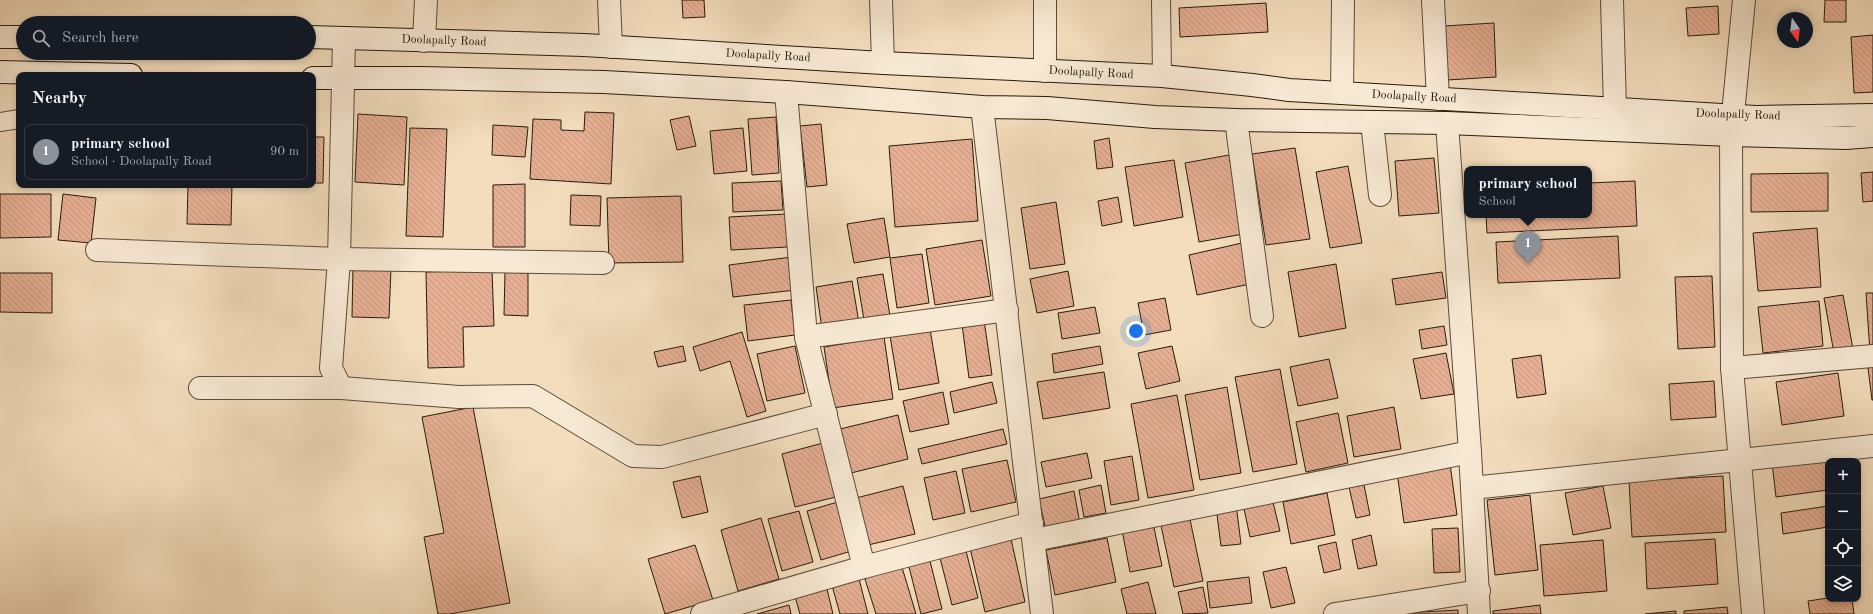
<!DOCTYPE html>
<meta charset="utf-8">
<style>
:root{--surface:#171b24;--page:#242831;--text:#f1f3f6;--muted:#9ea1a6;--line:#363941;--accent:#8c9099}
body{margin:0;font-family:"Old Standard TT",serif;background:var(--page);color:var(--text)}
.controls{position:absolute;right:12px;bottom:12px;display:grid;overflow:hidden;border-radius:8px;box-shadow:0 2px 6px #0003}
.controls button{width:36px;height:36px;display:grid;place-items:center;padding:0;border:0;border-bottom:1px solid var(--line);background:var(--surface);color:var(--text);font:20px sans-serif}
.compass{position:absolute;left:1777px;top:12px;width:36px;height:36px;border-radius:50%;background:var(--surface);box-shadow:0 2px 6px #0003;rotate:166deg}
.you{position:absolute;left:1136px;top:331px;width:14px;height:14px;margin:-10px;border:3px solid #fff;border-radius:50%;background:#1a73e8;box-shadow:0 0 0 6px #1a73e833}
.badge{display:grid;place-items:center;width:26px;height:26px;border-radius:50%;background:var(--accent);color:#fff;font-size:13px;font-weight:700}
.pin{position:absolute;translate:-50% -33px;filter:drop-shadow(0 1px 2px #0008)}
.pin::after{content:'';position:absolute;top:21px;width:14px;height:12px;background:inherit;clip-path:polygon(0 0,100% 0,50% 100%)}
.popup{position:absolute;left:1464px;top:166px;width:128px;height:52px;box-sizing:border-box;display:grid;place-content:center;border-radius:8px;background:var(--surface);filter:drop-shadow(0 1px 3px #0005);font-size:13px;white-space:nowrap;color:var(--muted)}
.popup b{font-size:15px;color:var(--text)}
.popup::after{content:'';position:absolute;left:50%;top:100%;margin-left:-8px;border:8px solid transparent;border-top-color:var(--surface)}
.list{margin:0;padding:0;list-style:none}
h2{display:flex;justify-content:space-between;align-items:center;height:52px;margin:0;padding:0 16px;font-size:17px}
h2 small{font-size:13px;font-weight:400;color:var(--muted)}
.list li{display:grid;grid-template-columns:26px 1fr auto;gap:12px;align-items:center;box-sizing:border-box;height:56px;margin:0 8px 8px;padding:0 8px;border:1px solid var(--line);border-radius:8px}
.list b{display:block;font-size:15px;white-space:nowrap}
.list p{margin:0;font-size:13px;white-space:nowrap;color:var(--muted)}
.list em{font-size:13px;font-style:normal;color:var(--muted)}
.icon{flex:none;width:22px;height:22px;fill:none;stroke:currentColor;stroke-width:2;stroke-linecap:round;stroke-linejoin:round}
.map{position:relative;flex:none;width:1873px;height:614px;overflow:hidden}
.search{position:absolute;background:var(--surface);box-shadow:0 2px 6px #0003;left:16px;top:16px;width:300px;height:44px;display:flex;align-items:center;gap:10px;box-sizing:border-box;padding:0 14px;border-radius:22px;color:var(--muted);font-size:15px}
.panel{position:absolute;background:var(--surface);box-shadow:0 2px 6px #0003;left:16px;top:72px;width:300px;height:116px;border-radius:8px}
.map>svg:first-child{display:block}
</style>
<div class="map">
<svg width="1873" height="614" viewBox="0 0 1873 614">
<defs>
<pattern id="building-back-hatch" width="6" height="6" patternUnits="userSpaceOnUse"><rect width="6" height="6" fill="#e6af93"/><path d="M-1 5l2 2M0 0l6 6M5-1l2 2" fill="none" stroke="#c5967e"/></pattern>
</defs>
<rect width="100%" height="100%" fill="#f3ddbd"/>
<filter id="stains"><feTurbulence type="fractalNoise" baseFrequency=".005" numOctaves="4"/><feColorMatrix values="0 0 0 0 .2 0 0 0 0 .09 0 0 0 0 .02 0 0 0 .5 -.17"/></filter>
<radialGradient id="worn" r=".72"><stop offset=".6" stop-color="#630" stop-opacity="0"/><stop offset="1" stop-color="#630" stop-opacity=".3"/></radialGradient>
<!-- building -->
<g fill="url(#building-back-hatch)" stroke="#271b0d">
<path d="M 682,0 L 704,0 L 705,17 L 683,18 Z"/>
<path d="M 1825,0 L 1846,0 L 1846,22 L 1824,22 Z"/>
<path d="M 1266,3 L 1268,32 L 1180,37 L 1179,8 Z"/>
<path d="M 1718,6 L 1719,34 L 1688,36 L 1686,8 Z"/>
<path d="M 1494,23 L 1496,77 L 1447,80 L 1444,26 Z"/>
<path d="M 1873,35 L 1873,92 L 1854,93 L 1851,37 Z"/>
<path d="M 585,112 L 614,113 L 611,184 L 530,179 L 533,119 L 561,120 L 561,130 L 584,131 Z"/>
<path d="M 358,114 L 407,117 L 404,185 L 355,182 Z"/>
<path d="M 689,116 L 696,146 L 677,150 L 670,120 Z"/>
<path d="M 776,117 L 779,173 L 752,175 L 748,119 Z"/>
<path d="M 821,124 L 827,185 L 807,187 L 800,126 Z"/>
<path d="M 493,125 L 528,127 L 525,157 L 492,155 Z"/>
<path d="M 410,128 L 447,129 L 443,237 L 406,236 Z"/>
<path d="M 743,128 L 747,171 L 714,174 L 710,131 Z"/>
<path d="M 313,137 L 324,137 L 323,183 L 313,183 Z"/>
<path d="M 1109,138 L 1113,167 L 1097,169 L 1094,141 Z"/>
<path d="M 972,139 L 978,221 L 895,227 L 889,146 Z"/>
<path d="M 1295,148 L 1310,239 L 1266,245 L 1252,154 Z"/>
<path d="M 1229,155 L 1243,234 L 1199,242 L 1185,163 Z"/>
<path d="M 1434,158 L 1439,213 L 1399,216 L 1395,161 Z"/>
<path d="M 1174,160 L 1183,217 L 1134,226 L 1125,167 Z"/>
<path d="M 1348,166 L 1362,243 L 1330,248 L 1316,172 Z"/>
<path d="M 1873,172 L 1873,201 L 1863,202 L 1861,173 Z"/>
<path d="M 1828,173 L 1828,211 L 1751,212 L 1751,174 Z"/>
<path d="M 781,181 L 783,210 L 733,212 L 732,183 Z"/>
<path d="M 1635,181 L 1637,226 L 1487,233 L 1486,215 L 1589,215 L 1589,183 Z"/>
<path d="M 525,184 L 525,247 L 493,247 L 493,185 Z"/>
<path d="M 188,185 L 232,185 L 231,225 L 187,224 Z"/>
<path d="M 0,194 L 51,194 L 51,237 L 0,238 Z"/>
<path d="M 63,194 L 96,198 L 91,243 L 58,240 Z"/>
<path d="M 571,195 L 601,196 L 600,226 L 570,225 Z"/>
<path d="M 681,196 L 683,262 L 609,263 L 607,198 Z"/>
<path d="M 1118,197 L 1122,222 L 1102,226 L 1098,201 Z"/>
<path d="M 1056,202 L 1065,264 L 1030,269 L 1021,208 Z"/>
<path d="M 787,214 L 788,247 L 731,250 L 729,217 Z"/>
<path d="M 884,218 L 890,257 L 854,263 L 847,224 Z"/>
<path d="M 1817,228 L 1821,287 L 1758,291 L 1753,233 Z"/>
<path d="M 1618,236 L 1620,278 L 1498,283 L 1496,242 Z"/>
<path d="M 982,240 L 991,296 L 935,305 L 926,249 Z"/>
<path d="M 1242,243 L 1250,284 L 1197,295 L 1189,255 Z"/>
<path d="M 922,254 L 929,303 L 897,308 L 890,258 Z"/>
<path d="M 792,257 L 796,290 L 733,297 L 729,265 Z"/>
<path d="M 1336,264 L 1346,328 L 1299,337 L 1288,272 Z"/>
<path d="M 353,267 L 391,268 L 389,318 L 352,317 Z"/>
<path d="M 492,270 L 494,326 L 463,327 L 464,367 L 428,368 L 426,272 Z"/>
<path d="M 1068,271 L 1074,306 L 1037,313 L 1030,279 Z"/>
<path d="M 505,272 L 528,273 L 528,316 L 504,315 Z"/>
<path d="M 1442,272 L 1446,298 L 1396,305 L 1392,279 Z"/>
<path d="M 0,273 L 52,273 L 52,313 L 0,312 Z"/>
<path d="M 883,274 L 890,316 L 864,320 L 857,278 Z"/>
<path d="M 1712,276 L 1715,347 L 1678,349 L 1675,277 Z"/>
<path d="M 852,281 L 859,323 L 822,329 L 816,287 Z"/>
<path d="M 1866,293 L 1873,293 L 1873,351 L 1870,352 Z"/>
<path d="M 1843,295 L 1853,349 L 1834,353 L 1824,298 Z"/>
<path d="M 1165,298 L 1171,330 L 1144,335 L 1138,303 Z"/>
<path d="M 791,300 L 795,335 L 748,341 L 744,305 Z"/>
<path d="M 1819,301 L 1823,346 L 1763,353 L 1758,307 Z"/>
<path d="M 1095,307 L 1100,333 L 1062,339 L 1058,313 Z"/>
<path d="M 984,320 L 992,375 L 969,378 L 962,324 Z"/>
<path d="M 929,323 L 939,383 L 899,390 L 889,330 Z"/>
<path d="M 1444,326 L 1447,345 L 1422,349 L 1419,330 Z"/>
<path d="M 742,332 L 766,411 L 747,417 L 730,361 L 700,371 L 693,347 Z"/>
<path d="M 884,337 L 893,399 L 833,408 L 824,347 Z"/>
<path d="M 683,346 L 686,361 L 658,367 L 654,352 Z"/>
<path d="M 795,346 L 805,393 L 767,401 L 757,354 Z"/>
<path d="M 1100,346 L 1103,364 L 1054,373 L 1052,354 Z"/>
<path d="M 1172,346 L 1180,381 L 1146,389 L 1138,353 Z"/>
<path d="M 1446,353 L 1454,394 L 1421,399 L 1413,359 Z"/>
<path d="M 1541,355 L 1546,394 L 1517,398 L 1512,359 Z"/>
<path d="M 1329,359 L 1338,398 L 1298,406 L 1290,367 Z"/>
<path d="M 1873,359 L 1873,400 L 1872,400 L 1867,360 Z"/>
<path d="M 1280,369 L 1297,464 L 1253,472 L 1235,377 Z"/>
<path d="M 1104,372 L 1110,408 L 1043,419 L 1037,382 Z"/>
<path d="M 1838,373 L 1844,416 L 1782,425 L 1776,382 Z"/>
<path d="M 1714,381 L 1716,417 L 1671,420 L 1669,384 Z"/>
<path d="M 992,382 L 997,403 L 954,413 L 950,392 Z"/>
<path d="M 1227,387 L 1241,473 L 1200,480 L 1185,395 Z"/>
<path d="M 943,392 L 949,424 L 910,432 L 903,401 Z"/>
<path d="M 1177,395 L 1194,490 L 1148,498 L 1131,404 Z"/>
<path d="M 473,407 L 510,603 L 450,614 L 438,614 L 424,537 L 444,533 L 422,417 Z"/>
<path d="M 1394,407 L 1401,449 L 1354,457 L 1347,416 Z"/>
<path d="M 1338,413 L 1348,463 L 1306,472 L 1296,422 Z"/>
<path d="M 898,415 L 908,459 L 851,473 L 840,429 Z"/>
<path d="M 1003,429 L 1007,444 L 922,464 L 918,449 Z"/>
<path d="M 823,443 L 836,497 L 795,507 L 782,454 Z"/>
<path d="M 1087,453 L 1092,478 L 1046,487 L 1041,462 Z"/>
<path d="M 1132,456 L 1139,500 L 1111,505 L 1104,461 Z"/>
<path d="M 1007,460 L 1016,502 L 971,512 L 962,469 Z"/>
<path d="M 1828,461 L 1828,490 L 1776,497 L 1772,463 Z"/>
<path d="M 1450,464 L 1457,515 L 1404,523 L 1397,472 Z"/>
<path d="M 956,471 L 965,513 L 933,520 L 924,478 Z"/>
<path d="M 700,476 L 708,512 L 682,518 L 673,482 Z"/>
<path d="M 1723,476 L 1726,532 L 1632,537 L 1629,481 Z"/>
<path d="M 1101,485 L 1106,513 L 1084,517 L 1079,490 Z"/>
<path d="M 1364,485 L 1370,515 L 1356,518 L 1349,487 Z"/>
<path d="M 903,486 L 915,534 L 868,545 L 856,498 Z"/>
<path d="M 1603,486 L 1611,528 L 1573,535 L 1565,493 Z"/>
<path d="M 1074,491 L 1080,524 L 1046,531 L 1039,499 Z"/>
<path d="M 1327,493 L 1335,535 L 1291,544 L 1283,502 Z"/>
<path d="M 1530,495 L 1538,570 L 1495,575 L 1487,500 Z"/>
<path d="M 1272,498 L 1280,531 L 1250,537 L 1243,504 Z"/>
<path d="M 841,501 L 855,550 L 821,560 L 807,511 Z"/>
<path d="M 1236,504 L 1241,544 L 1221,546 L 1216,507 Z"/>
<path d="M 1828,506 L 1828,527 L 1783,534 L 1781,513 Z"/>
<path d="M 1188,510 L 1203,581 L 1174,587 L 1159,516 Z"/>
<path d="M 799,511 L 813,562 L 782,571 L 768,519 Z"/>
<path d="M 761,518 L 779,579 L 738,591 L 721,530 Z"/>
<path d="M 1153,523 L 1162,566 L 1130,572 L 1122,530 Z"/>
<path d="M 1458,528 L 1460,572 L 1434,573 L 1432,529 Z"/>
<path d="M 1371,535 L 1377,565 L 1358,569 L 1352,540 Z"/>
<path d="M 1107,538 L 1116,582 L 1055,595 L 1046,550 Z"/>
<path d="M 1011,539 L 1025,602 L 985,612 L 970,548 Z"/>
<path d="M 1715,539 L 1718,584 L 1647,589 L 1645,543 Z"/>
<path d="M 1603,540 L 1607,591 L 1544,596 L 1540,545 Z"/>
<path d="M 1336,542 L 1341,569 L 1324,573 L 1318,546 Z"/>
<path d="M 695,545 L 713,600 L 665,614 L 648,559 Z"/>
<path d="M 965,547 L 978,598 L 952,605 L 939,554 Z"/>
<path d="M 929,557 L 942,609 L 921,614 L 908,563 Z"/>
<path d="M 901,564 L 916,614 L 876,614 L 864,576 Z"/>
<path d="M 1286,567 L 1295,603 L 1271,608 L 1263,572 Z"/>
<path d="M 858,575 L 868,614 L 840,614 L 831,582 Z"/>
<path d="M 1249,577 L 1252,603 L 1210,608 L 1207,582 Z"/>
<path d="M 1148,582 L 1156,614 L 1127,614 L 1121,589 Z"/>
<path d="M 826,585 L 833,614 L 800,614 L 794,593 Z"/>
<path d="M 1203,587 L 1208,613 L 1183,614 L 1178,592 Z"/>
<path d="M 1828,598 L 1852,599 L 1854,614 L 1810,614 L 1808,601 Z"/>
<path d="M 789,605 L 791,614 L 757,614 Z"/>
<path d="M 1540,605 L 1541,614 L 1493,614 L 1493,611 Z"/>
<path d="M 1727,607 L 1728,614 L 1684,614 L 1684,611 Z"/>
<path d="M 1458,610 L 1458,614 L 1387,614 Z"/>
<path d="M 1676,611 L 1676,614 L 1645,614 Z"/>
</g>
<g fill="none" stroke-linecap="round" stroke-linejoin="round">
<!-- service casing -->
<g stroke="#5a4c39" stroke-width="20">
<g id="service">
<path d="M 1161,0 L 1162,76"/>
<path d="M 0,122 L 19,119"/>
</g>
</g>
<!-- minor casing -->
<g stroke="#5a4c39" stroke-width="24">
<g id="minor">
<path d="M 609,0 L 611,47"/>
<path d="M 881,0 L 883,63"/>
<path d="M 1045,0 L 1045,71"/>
<path d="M 1433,0 L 1438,99"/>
<path d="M 1612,0 L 1615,109"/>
<path d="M 1744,0 L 1731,135 L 1732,368 L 1753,614"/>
<path d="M 424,41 L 426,0"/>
<path d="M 786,92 L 806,337 L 864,567"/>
<path d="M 1342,93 L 1343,0"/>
<path d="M 982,107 L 1042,614"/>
<path d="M 1236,120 L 1262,316"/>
<path d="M 1372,122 L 1380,195"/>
<path d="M 1447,123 L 1470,452 L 1479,614"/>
<path d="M 97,250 L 339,259 L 603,263"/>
<path d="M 806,337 L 1007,310"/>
<path d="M 1732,368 L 1873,356"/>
<path d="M 200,388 L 341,388 L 459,397 L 533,396 L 633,456 L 662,457 L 826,414"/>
<path d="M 341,388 L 331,368 L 339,259 L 344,38"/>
<path d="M 1472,488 L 1873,446"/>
<path d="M 1034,540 L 1470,452"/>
<path d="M 702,614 L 864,567 L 1032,523"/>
<path d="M 1335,614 L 1479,591"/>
</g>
</g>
<!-- secondary casing -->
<g stroke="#271b0d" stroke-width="24">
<g id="secondary">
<path d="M 0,37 L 23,37"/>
<path d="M 309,37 L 584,45 L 883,63 L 1162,76 L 1252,85 L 1289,90 L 1756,117 L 1873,115"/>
<path d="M 0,72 L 131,75"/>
<path d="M 313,78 L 421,78 L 604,82 L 786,92 L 982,107 L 1047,108 L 1155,117 L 1236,120 L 1447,123 L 1731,135 L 1846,138 L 1873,136"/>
</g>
</g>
<!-- service -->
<use href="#service" stroke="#f7e9d4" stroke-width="18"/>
<!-- minor -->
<use href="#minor" stroke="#f7e9d4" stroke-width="22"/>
<!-- secondary -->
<use href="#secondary" stroke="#f7e9d4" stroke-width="22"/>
</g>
<g text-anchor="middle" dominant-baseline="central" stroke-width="4" stroke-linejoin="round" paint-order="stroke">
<!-- street labels -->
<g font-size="12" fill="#271b0d" stroke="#f7e9d4">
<text transform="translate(444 41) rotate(2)">Doolapally Road</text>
<text transform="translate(768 56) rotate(3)">Doolapally Road</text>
<text transform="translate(1091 73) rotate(3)">Doolapally Road</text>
<text transform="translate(1414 97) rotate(3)">Doolapally Road</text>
<text transform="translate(1738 115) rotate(2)">Doolapally Road</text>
</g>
</g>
<rect width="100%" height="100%" filter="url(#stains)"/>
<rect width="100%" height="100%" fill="url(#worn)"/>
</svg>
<div class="controls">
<button>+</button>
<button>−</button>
<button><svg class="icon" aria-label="locate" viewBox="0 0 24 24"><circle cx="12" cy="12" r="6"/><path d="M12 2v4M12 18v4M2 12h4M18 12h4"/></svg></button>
<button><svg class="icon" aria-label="layers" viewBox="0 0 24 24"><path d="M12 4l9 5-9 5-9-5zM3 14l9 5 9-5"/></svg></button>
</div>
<svg class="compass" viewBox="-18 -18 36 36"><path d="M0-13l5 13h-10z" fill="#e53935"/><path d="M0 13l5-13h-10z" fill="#9ea1a6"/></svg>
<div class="you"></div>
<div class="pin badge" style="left:1528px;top:264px">1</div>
<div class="popup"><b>primary school</b>School</div>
<div class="search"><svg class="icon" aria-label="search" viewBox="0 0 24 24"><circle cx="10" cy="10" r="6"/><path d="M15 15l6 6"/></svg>Search here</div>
<section class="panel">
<h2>Nearby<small></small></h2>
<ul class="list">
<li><span class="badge">1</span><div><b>primary school</b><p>School · Doolapally Road</p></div><em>90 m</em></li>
</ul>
</section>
</div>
